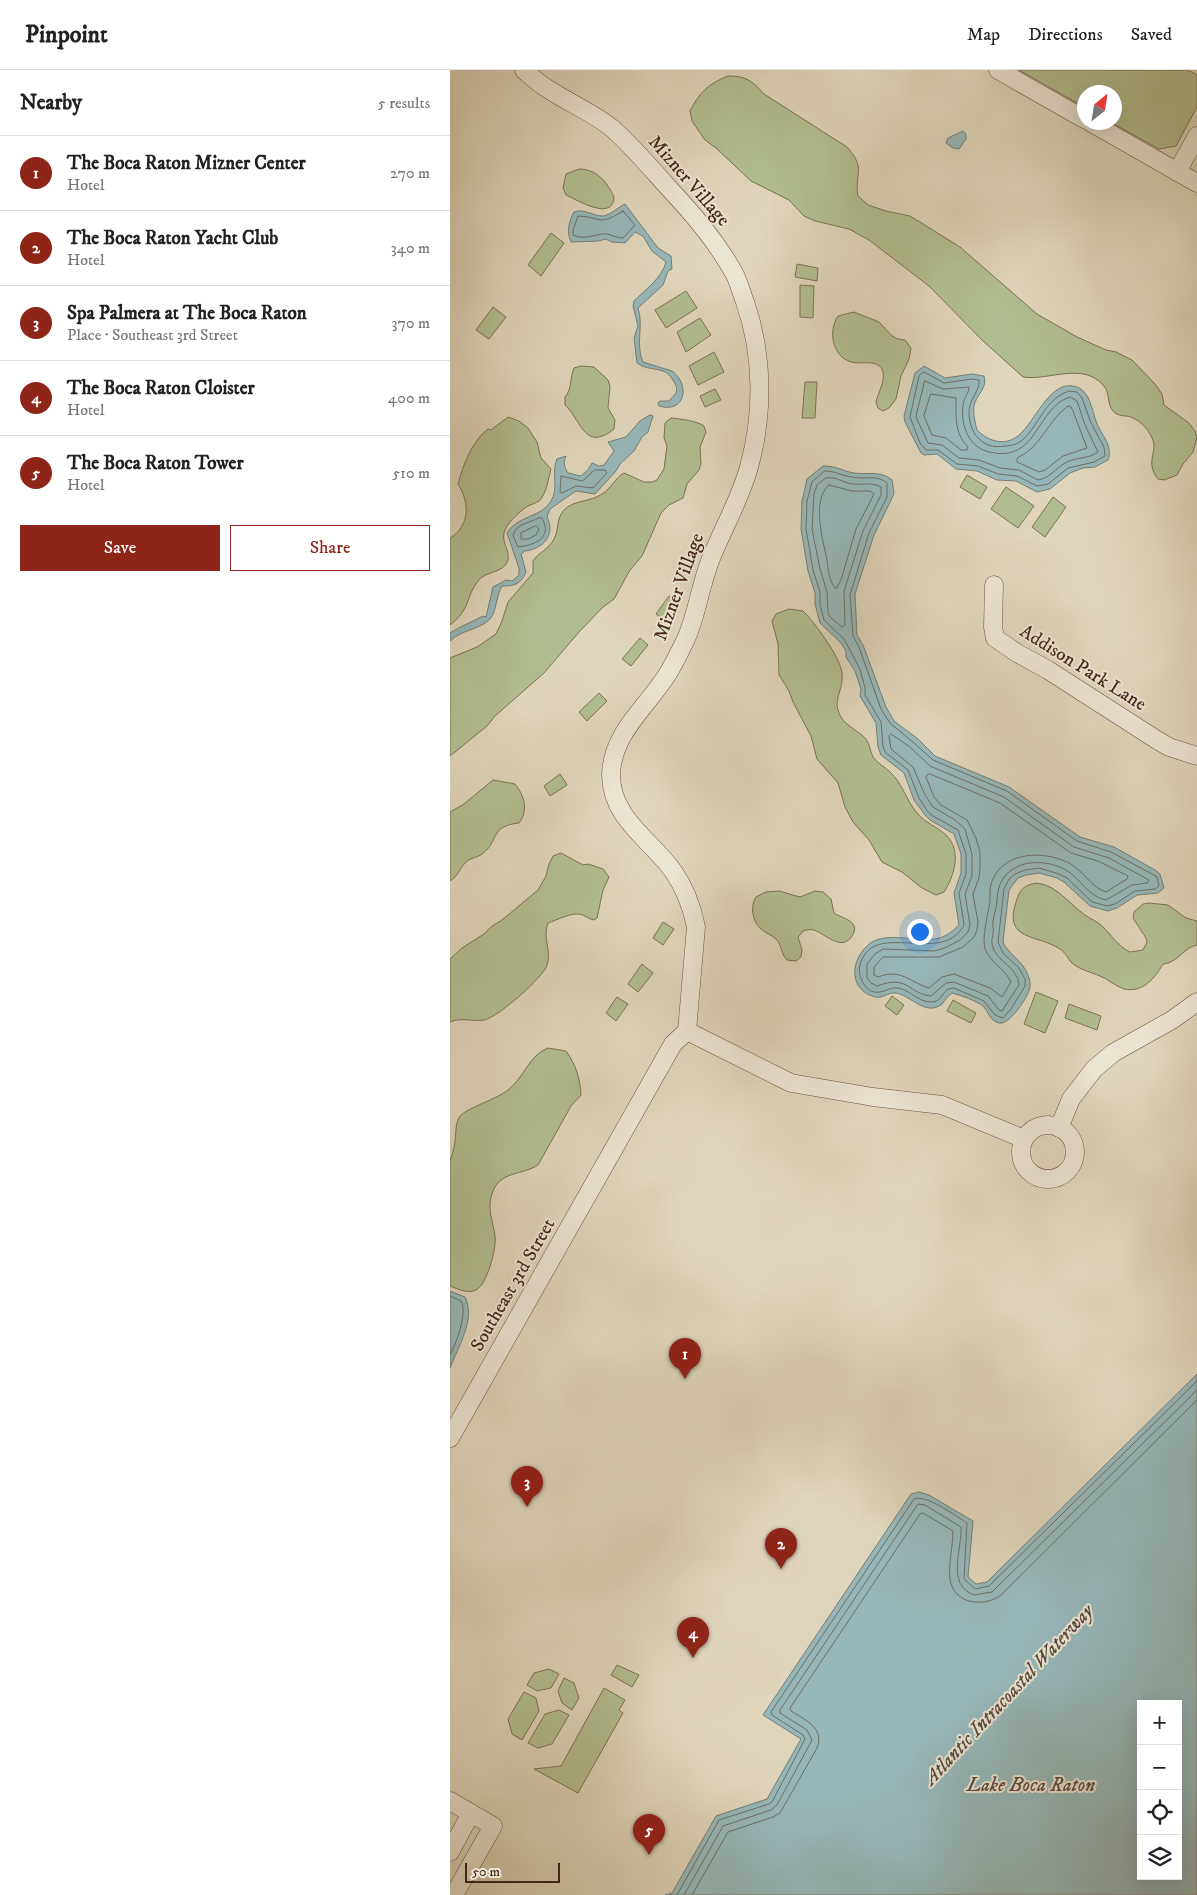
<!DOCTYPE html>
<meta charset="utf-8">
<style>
:root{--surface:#fff;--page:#f2f2f2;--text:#222;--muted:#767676;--line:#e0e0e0;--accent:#8f2418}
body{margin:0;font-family:"IM FELL DW Pica",serif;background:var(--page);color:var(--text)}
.controls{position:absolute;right:15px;bottom:15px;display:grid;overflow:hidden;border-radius:0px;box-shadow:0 5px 20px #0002}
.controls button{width:45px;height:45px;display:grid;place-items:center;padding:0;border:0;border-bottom:1px solid var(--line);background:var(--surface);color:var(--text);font:25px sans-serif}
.compass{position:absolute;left:627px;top:15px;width:45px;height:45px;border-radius:50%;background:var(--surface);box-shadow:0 5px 20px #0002;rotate:30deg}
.scale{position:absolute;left:15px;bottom:12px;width:95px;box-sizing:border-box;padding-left:5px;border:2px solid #462615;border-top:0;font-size:14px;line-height:18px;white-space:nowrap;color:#462615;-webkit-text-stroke:4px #eae4d2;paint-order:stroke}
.you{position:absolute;left:469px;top:861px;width:18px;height:18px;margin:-12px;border:4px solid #fff;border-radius:50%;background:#1a73e8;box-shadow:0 0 0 8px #1a73e833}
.badge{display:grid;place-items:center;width:32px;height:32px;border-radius:50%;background:var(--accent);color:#fff;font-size:16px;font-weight:700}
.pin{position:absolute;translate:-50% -41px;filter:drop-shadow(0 1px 2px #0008)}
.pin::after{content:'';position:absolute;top:26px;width:18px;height:15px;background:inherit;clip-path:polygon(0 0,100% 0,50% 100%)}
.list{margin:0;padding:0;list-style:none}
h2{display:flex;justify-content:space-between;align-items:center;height:65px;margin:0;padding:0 20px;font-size:21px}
h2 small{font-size:16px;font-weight:400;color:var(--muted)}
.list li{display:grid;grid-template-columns:32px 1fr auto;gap:15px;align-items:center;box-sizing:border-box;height:75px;padding:0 20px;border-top:1px solid var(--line)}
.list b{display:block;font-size:19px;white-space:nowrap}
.list p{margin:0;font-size:16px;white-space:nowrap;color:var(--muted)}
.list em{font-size:16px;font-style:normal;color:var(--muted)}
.actions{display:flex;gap:10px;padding:15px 20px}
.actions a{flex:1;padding:11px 0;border:1px solid var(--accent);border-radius:0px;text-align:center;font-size:18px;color:var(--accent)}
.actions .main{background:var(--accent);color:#fff}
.icon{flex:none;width:28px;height:28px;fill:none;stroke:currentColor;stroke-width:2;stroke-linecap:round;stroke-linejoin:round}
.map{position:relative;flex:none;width:747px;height:1825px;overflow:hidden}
header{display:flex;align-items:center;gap:30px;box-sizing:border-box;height:70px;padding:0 25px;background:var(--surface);border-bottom:1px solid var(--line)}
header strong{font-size:24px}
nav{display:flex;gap:28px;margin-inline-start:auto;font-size:18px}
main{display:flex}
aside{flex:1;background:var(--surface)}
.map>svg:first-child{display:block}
</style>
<header>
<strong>Pinpoint</strong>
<nav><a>Map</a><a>Directions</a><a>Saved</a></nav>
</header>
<main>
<aside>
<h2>Nearby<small>5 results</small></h2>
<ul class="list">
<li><span class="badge">1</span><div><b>The Boca Raton Mizner Center</b><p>Hotel</p></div><em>270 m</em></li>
<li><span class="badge">2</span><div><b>The Boca Raton Yacht Club</b><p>Hotel</p></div><em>340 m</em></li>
<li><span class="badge">3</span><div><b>Spa Palmera at The Boca Raton</b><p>Place · Southeast 3rd Street</p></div><em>370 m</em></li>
<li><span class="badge">4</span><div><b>The Boca Raton Cloister</b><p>Hotel</p></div><em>400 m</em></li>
<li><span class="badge">5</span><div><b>The Boca Raton Tower</b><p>Hotel</p></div><em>510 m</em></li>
</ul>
<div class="actions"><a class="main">Save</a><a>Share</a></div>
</aside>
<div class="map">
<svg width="747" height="1825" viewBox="0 0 747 1825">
<rect width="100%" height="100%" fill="#dfd5ba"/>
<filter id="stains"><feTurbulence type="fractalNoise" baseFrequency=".004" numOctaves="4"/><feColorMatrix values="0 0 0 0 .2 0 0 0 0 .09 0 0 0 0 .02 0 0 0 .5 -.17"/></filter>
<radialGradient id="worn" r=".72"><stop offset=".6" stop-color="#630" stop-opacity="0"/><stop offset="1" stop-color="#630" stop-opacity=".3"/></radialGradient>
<!-- green -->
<g fill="#b1bd90" stroke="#7c7252">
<path d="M 569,0 L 738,0 L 747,5 L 747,37 L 726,76 L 709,79 L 662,53 L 664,52 L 664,22 L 634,22 L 634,37 Z"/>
<path d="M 278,6 C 297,6 302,11 314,24 L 397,77 C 417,99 404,103 408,126 L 418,135 L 436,141 L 460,146 L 470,152 L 510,177 L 587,244 L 627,267 L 656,280 L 666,282 L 682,290 L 705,314 L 712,324 L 714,335 L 739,353 L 745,361 L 747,367 L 743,382 L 733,394 L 727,405 L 714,410 L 708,409 C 694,391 709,382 702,368 C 698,359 691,351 681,347 C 675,345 668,347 663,341 C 657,334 660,323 654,316 C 633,291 599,311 573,307 L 532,270 L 479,216 L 419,170 L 399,159 L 365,151 L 354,146 L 339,130 L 301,111 L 266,78 L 255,70 L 242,51 L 240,41 C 250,22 258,14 278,6 Z"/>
<path d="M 129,99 C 147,99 157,112 164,127 C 163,152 127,130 116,125 L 113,118 L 116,104 Z"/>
<path d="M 101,163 L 114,173 L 91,206 L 78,195 Z"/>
<path d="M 347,194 L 368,198 L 367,211 L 345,207 Z"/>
<path d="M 350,215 L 364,216 L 363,248 L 350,247 Z"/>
<path d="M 236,221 L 247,238 L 216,258 L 205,240 Z"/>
<path d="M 43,237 L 56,247 L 39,269 L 26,260 Z"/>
<path d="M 404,242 L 429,252 L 442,266 L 448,269 L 455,270 L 461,278 L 459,289 L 451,306 L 446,329 L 439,338 L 433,341 L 428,338 L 426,332 C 428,323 435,312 433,302 C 430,288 410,295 401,292 C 382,286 378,261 388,246 Z"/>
<path d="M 250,248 L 261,265 L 236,282 L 227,262 Z"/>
<path d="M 264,282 L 274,302 L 248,315 L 239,296 Z"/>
<path d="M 131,296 L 144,297 L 158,310 L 160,316 L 158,338 L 165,350 L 164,359 C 134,383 131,349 115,335 L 115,327 C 122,320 120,307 124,298 Z"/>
<path d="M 355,312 L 367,312 L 365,348 L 352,348 Z"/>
<path d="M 265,319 L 271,330 L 255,337 L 250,326 Z"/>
<path d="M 58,347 L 69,351 L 78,358 L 87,372 L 91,388 L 101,399 C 98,409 97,423 89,431 C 86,433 82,434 78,436 C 70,441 59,451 55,460 C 50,471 60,480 58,490 C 54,504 36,500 28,511 C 15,528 21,539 0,555 L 0,468 C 20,456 20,433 8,414 C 13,395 22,371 38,359 L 41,360 Z"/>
<path d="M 221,348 C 231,349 247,351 254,356 L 256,362 L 250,377 L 251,394 L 249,400 L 237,414 L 233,428 L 219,435 L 211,443 L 192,486 L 180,500 L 164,529 L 153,537 L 129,562 L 94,603 L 45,646 L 37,656 L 0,686 L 0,588 L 27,577 L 46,564 L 52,551 L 58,532 L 83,503 L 83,491 C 88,483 99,479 104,469 C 109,460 106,449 114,440 C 123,430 141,432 152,424 C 161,419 165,408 174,403 L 194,412 L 202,412 L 207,410 L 214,399 L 217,376 L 214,368 L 215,353 Z"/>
<path d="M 517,405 L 537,417 L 530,429 L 510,417 Z"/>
<path d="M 556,417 L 584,436 L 568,458 L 541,439 Z"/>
<path d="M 603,427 L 616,437 L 595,467 L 582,457 Z"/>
<path d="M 219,526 L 228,533 L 216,551 L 206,544 Z"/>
<path d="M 339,539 L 353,541 L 357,545 C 368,558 390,587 392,603 C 394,621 381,630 391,647 C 396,656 409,661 416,669 C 420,675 420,681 423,687 C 427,693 435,697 440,702 C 453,714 456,730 467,743 C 475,753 488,757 497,766 C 512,782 504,806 494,822 L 486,825 L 472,818 L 452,802 L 432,792 L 419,770 L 403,752 L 395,737 L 388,713 L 367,689 L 361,666 L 343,632 L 339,621 L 329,605 L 328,574 L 322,551 L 326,544 Z"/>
<path d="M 190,568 L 198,575 L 181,596 L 172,589 Z"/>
<path d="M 149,623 L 157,631 L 137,651 L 129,642 Z"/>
<path d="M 110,704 L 117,715 L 100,726 L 94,716 Z"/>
<path d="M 43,710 L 65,714 C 74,725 79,740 69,753 C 39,756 50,771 32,784 C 27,788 19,788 15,793 C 9,800 8,806 0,811 L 0,742 L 14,734 Z"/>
<path d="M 111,783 L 133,795 L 138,794 L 153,799 L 159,807 L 153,820 L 147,848 L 144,850 C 139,849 137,847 133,845 C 123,841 107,850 98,853 C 92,867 102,881 97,895 C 94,907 47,948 34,950 C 23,952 11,947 0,952 L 0,889 L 12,878 L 34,864 L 42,856 L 52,850 L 88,820 L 96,806 L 99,794 L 103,786 Z"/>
<path d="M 587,813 C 608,816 618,833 635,845 C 640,849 647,851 652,856 C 662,865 667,876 680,882 L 693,880 L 697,872 L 696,868 L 683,848 L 684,842 L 693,834 L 699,833 L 718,835 L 736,848 L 747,851 L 747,875 C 734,877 728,893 713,894 C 705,908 693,923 674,919 C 665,916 658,909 650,906 C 641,902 630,900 622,893 C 618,889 616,883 610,879 C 587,864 553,871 566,832 C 570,819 574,815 587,813 Z"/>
<path d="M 329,821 L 350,827 L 365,821 L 373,822 L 381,829 L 384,843 C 391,848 412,851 402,866 C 392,882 375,864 364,860 C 360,859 357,860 353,861 L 348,867 L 352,880 L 351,887 L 346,891 L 337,890 C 331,884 332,876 327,870 C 323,865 315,863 311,859 C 302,851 300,836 306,827 L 316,822 Z"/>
<path d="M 213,852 L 224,859 L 213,875 L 203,868 Z"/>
<path d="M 192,894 L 203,903 L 188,922 L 178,914 Z"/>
<path d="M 586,922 L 608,931 L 595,963 L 574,954 Z"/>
<path d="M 442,926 L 454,935 L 447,945 L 435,936 Z"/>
<path d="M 167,927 L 178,934 L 166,951 L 156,943 Z"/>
<path d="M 503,930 L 526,943 L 521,953 L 497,941 Z"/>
<path d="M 619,934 L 651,946 L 647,960 L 615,948 Z"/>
<path d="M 98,978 L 116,981 C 126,995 130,1008 131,1025 L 121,1036 L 88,1095 C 73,1105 51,1101 43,1121 C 36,1137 43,1151 45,1166 C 47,1177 37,1215 26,1220 C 18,1224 8,1219 0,1216 L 0,1091 C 2,1085 4,1079 5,1072 C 6,1063 5,1054 10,1046 C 17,1038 47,1029 58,1020 C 74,1008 79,985 98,978 Z"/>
<path d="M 167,1595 L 189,1605 L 182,1617 L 161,1605 Z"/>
<path d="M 99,1599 L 109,1604 L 101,1618 L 87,1621 L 77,1615 L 84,1603 Z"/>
<path d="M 114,1608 L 124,1613 L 129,1628 L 122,1640 L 112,1633 L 108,1621 Z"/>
<path d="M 154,1618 L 175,1630 L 169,1640 L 173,1643 L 128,1723 L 84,1699 L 111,1696 Z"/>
<path d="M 74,1622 L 86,1628 L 89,1641 L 72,1670 L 62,1664 L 58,1649 Z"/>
<path d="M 109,1640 L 119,1645 L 102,1674 L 88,1678 L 78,1673 L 95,1644 Z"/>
</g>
<!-- water -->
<g fill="#96b7b8" stroke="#767d77" fill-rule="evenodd">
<path d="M 513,61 L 516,64 L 516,69 L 509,79 L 503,78 L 496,73 L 498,68 Z"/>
<path d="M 175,134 L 208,178 L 221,186 L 222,199 L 218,201 L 213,215 L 188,238 C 194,256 185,274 193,292 L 222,301 C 241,315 235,344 209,336 L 208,333 L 210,331 L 219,331 L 226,323 C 227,319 227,316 224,312 C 215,294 201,303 187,293 L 184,268 L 188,256 L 183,236 L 184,231 C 195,220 212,208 216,192 L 202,181 L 193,166 L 185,162 L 175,173 L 162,172 L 156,169 L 148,171 L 121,172 C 116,162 119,151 124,142 C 134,138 143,146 153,146 C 161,145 168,137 175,134 Z"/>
<path d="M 474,296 L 495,308 L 522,304 L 534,306 C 538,318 526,325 524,336 C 523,344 525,352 527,360 C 537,370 552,376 565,368 C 582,359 598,311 623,316 C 638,318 641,335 645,348 C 649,364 664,374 658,390 L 645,397 L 633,398 L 620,403 L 600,419 L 587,422 L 566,411 L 547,410 L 527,401 L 506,399 L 487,384 L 474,385 L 471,383 L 455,352 L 454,346 L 465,303 Z"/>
<path d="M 200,345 L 203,346 L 198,362 L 192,367 L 184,381 L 170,394 L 166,401 L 145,424 L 126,421 L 100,439 L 97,447 C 106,465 93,479 75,481 L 71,484 L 76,502 C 71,514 65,516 52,516 C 46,525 47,541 40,549 C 29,560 11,560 0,571 L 0,563 C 11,556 22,552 33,546 L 36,547 L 43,517 L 56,510 L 62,511 L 69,505 L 69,498 L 57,463 C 68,445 91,448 101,431 C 109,419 101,402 107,389 L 116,386 C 113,393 114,397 118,403 L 131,406 L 138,400 L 142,393 L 149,396 L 154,395 L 164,381 L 158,372 L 176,367 L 190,351 Z"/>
<path d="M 373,396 C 388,396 392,401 404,403 C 418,405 430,400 442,410 L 444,423 L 442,428 L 424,465 L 405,524 L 407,565 L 413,575 L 436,637 L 444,651 L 468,669 L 485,686 L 559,717 L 630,767 L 664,777 L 705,800 L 710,804 L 714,818 L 708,823 L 687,825 L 667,838 L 658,841 L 640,836 L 614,812 L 607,808 L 589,803 L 576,805 L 568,808 L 559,820 L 553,872 C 559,885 573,891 578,905 C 580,909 580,913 580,917 C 579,926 559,956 549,953 C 540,951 539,943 534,937 C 526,930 512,926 502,923 C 498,926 495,930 492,934 C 476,947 460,925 446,923 C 438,922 432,929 425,927 C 399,920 400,892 417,876 C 431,861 464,871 483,869 C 493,869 502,862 509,855 L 504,823 L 511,803 L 511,784 L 504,764 L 480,750 L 475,745 L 464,730 L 454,703 L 431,685 L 428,677 L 426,653 L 410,626 L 411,619 L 405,601 L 396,587 L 396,581 L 390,572 L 370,553 L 365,534 L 365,523 L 358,501 L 351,459 L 352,431 L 357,409 Z"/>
<path d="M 0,1221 L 15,1227 C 26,1249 8,1277 0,1298 Z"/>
<path d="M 747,1304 L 747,1825 L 215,1825 L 222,1823 L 266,1746 L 317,1729 L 351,1669 L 313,1645 L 461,1424 L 469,1422 L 479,1425 L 523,1451 L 518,1507 L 526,1514 L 537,1512 ZM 691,1634 L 728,1634 L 728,1806 L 691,1806 Z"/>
</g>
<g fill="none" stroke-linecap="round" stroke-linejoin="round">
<!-- shore -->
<g stroke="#6e6e66" stroke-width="1">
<path d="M 173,141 L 185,155 L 173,168 C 167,168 162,165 157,164 C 146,163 135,171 123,165 L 123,160 L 128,146 C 153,147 147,157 173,141 Z"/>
<path d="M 474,302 L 494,313 L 522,309 L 529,310 C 530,323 517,330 519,346 C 521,359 524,367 536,374 C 541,377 549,377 555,376 C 558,376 563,375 566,374 C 586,366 591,330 619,321 L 627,322 L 632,328 L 641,353 L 654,377 L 655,386 L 644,392 L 618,398 L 598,414 L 587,416 L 567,406 L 548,404 L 528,396 L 507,394 L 488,380 L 476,380 L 470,373 L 460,347 L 469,306 Z"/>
<path d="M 475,311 L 493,319 L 519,317 C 519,323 515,326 514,331 C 509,351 517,377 539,382 C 588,394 586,337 620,327 L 627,331 L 635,355 L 648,382 C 639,389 625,387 615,393 C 605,399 600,408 588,410 L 569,400 L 550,398 L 529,390 L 509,388 L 492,375 L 478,373 L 466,347 Z"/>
<path d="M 481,324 L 506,328 C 506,346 504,363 518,377 L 517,380 L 511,380 L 496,368 L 482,365 L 474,346 Z"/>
<path d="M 618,336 L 621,337 L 623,341 L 637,378 L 613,386 L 595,400 L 589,402 L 567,392 L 567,388 C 591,378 597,351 618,336 Z"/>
<path d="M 145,400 L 155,400 L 157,403 L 143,418 L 126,416 L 112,423 L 110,422 L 111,406 L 132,411 Z"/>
<path d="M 375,401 C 386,401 392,406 402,407 C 414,410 427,404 437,413 L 437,427 L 419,463 L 400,525 L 403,566 L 409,577 L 431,639 L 440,653 L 464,673 L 483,690 L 557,721 L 627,771 L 661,782 L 702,804 L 707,807 L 709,816 L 705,819 L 685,821 L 665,834 L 657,836 L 642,832 L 617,808 L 609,804 L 589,798 L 575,800 L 565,804 L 559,809 L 554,819 L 548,872 L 553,883 L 569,898 L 575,909 L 575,916 L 561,939 L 553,948 L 545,945 L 534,931 L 504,918 L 498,919 L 487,931 C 471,936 463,921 448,918 C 440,917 437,921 430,922 C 416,925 407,906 410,895 C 421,853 478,887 505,866 C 509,862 513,859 514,854 L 509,823 L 516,804 L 516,784 L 508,760 L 483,746 L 478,742 L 469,728 L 458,700 L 435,682 L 433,676 L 431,652 L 415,625 L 415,618 L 410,599 L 394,569 L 374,550 L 370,534 L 370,522 L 363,500 L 356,459 L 357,431 L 362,412 Z"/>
<path d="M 376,408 C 386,406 393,413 403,414 C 413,415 422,412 431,417 L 431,425 L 413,461 L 394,521 L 395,555 L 392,557 L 380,547 L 378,543 L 377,522 L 370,499 L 362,459 L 364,424 L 367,415 Z"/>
<path d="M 379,415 L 402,421 L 420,421 L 424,424 L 406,459 L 391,510 L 386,519 C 379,512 378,499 377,490 C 373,470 361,430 379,415 Z"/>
<path d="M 89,448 L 92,448 C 103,469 84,475 68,477 L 63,466 C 65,454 79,453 89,448 Z"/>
<path d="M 86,456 L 89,459 L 86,465 L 78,469 L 71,469 L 71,463 Z"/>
<path d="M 441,664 L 460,677 L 480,696 L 554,727 L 624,777 L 659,788 L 699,810 L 697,813 L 682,815 L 656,830 C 641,827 634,815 623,805 C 609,793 585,789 569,796 C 554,802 548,814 547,829 C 547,837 544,844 543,851 C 542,855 544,859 543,863 C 543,867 541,870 542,874 C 545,892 568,896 569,915 L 552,941 L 549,940 L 538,926 L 504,912 L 496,913 L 481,926 C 458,924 459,904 427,916 L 421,913 L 417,908 L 417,894 L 425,884 L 433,879 L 484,881 L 495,878 L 510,870 L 518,862 L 520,855 L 515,824 L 522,806 L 522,784 L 515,759 L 505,750 L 483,737 L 475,725 L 463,697 L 441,679 L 439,666 Z"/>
<path d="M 480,704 L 550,733 L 621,783 L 648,791 L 678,806 L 677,809 L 656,822 C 643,818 637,806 626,798 C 621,793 613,790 606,788 C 581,781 550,786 541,814 C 539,822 541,830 539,837 C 537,848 532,868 535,879 C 541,893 555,899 561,912 L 552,927 L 540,918 L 504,904 L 492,907 L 479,918 C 459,912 451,898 428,907 L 424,905 L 424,897 L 433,887 L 489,887 L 513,877 L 524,867 L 527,860 L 528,852 L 523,824 L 529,808 L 530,798 L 530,782 L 526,768 L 517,750 L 491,735 L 484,727 L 476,707 L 477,705 Z"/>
<path d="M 0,1226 L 11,1231 C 18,1242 6,1274 0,1285"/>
<path d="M 227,1825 L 269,1750 L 319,1734 L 322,1732 L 355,1669 L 353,1665 L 322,1645 L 321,1642 L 464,1429 C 476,1424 506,1446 517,1453 L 514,1509 L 525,1519 L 539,1516 L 747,1311"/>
<path d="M 234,1825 L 273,1756 L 321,1740 L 327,1735 L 362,1670 L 357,1660 L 330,1643 L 330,1640 L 468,1434 L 475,1435 L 511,1457 C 512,1480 496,1515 524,1525 L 542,1522 L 747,1320"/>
<path d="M 242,1825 L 278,1762 L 323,1747 L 330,1743 L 367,1678 C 375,1658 355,1650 341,1641 L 340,1638 L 470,1444 L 473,1443 L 503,1461 C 503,1477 498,1494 500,1509 C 503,1534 534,1538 551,1525 L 747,1330"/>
</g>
<!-- minor casing -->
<g stroke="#6c523e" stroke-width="19">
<g id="minor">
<path d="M 548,0 L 634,49"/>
<path d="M 640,52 L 747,113"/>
<path d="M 727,102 L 747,66"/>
<path d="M 544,515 L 543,557 L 545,568 L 567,583 L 598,600 L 707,670 L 719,677 L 747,686"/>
<path d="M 237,961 L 341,1013 L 423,1027 L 492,1035 L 574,1069"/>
<circle cx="598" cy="1082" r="27"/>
<path d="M 609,1058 L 621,1029 L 644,999 L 663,983 L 722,950 L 747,932"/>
<path d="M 0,1368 L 223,974 L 237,961 L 246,857 C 242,837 235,818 223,801 C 201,770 161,748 161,705 C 162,663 196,638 217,605 C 224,594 230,581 236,569 C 247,544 250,517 260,491 C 272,460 290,430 299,397 C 314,343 313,284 295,232 C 291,222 289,212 284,203 C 265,169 242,143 216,115 C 199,96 182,76 163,59 C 144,43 119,33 98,19 C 89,14 82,7 74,0"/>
<path d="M 0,1731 L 43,1756 L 4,1825"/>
<path d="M 0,1782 L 21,1743"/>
</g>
</g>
<!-- minor -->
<use href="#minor" stroke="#eae4d2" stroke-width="18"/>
</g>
<g text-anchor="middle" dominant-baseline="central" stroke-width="4" stroke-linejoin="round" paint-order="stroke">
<!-- street labels -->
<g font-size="19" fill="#462615" stroke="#eae4d2">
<text transform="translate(239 111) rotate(49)">Mizner Village</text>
<text transform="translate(229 517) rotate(-70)">Mizner Village</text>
<text transform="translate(633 598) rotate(32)">Addison Park Lane</text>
<text transform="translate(63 1215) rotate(-60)">Southeast 3rd Street</text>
</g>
<!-- water labels -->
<g font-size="20" font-style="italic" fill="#5a4a3e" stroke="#eae4d2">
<text transform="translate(559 1625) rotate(-47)">Atlantic Intracoastal Waterway</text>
<text x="581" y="1715">Lake Boca Raton</text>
</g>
</g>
<rect width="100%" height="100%" filter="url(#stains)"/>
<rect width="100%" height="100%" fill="url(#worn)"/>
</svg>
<div class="controls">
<button>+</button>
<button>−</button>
<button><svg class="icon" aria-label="locate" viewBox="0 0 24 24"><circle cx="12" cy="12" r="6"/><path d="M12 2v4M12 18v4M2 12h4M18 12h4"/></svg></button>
<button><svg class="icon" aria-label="layers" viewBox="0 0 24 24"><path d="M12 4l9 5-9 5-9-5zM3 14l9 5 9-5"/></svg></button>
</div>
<svg class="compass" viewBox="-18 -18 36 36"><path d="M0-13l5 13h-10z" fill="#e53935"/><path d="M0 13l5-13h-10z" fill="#767676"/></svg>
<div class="scale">50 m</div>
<div class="you"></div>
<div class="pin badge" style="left:235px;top:1309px">1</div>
<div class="pin badge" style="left:331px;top:1499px">2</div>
<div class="pin badge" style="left:77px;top:1437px">3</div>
<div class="pin badge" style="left:243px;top:1588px">4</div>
<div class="pin badge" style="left:199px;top:1785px">5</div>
</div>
</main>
